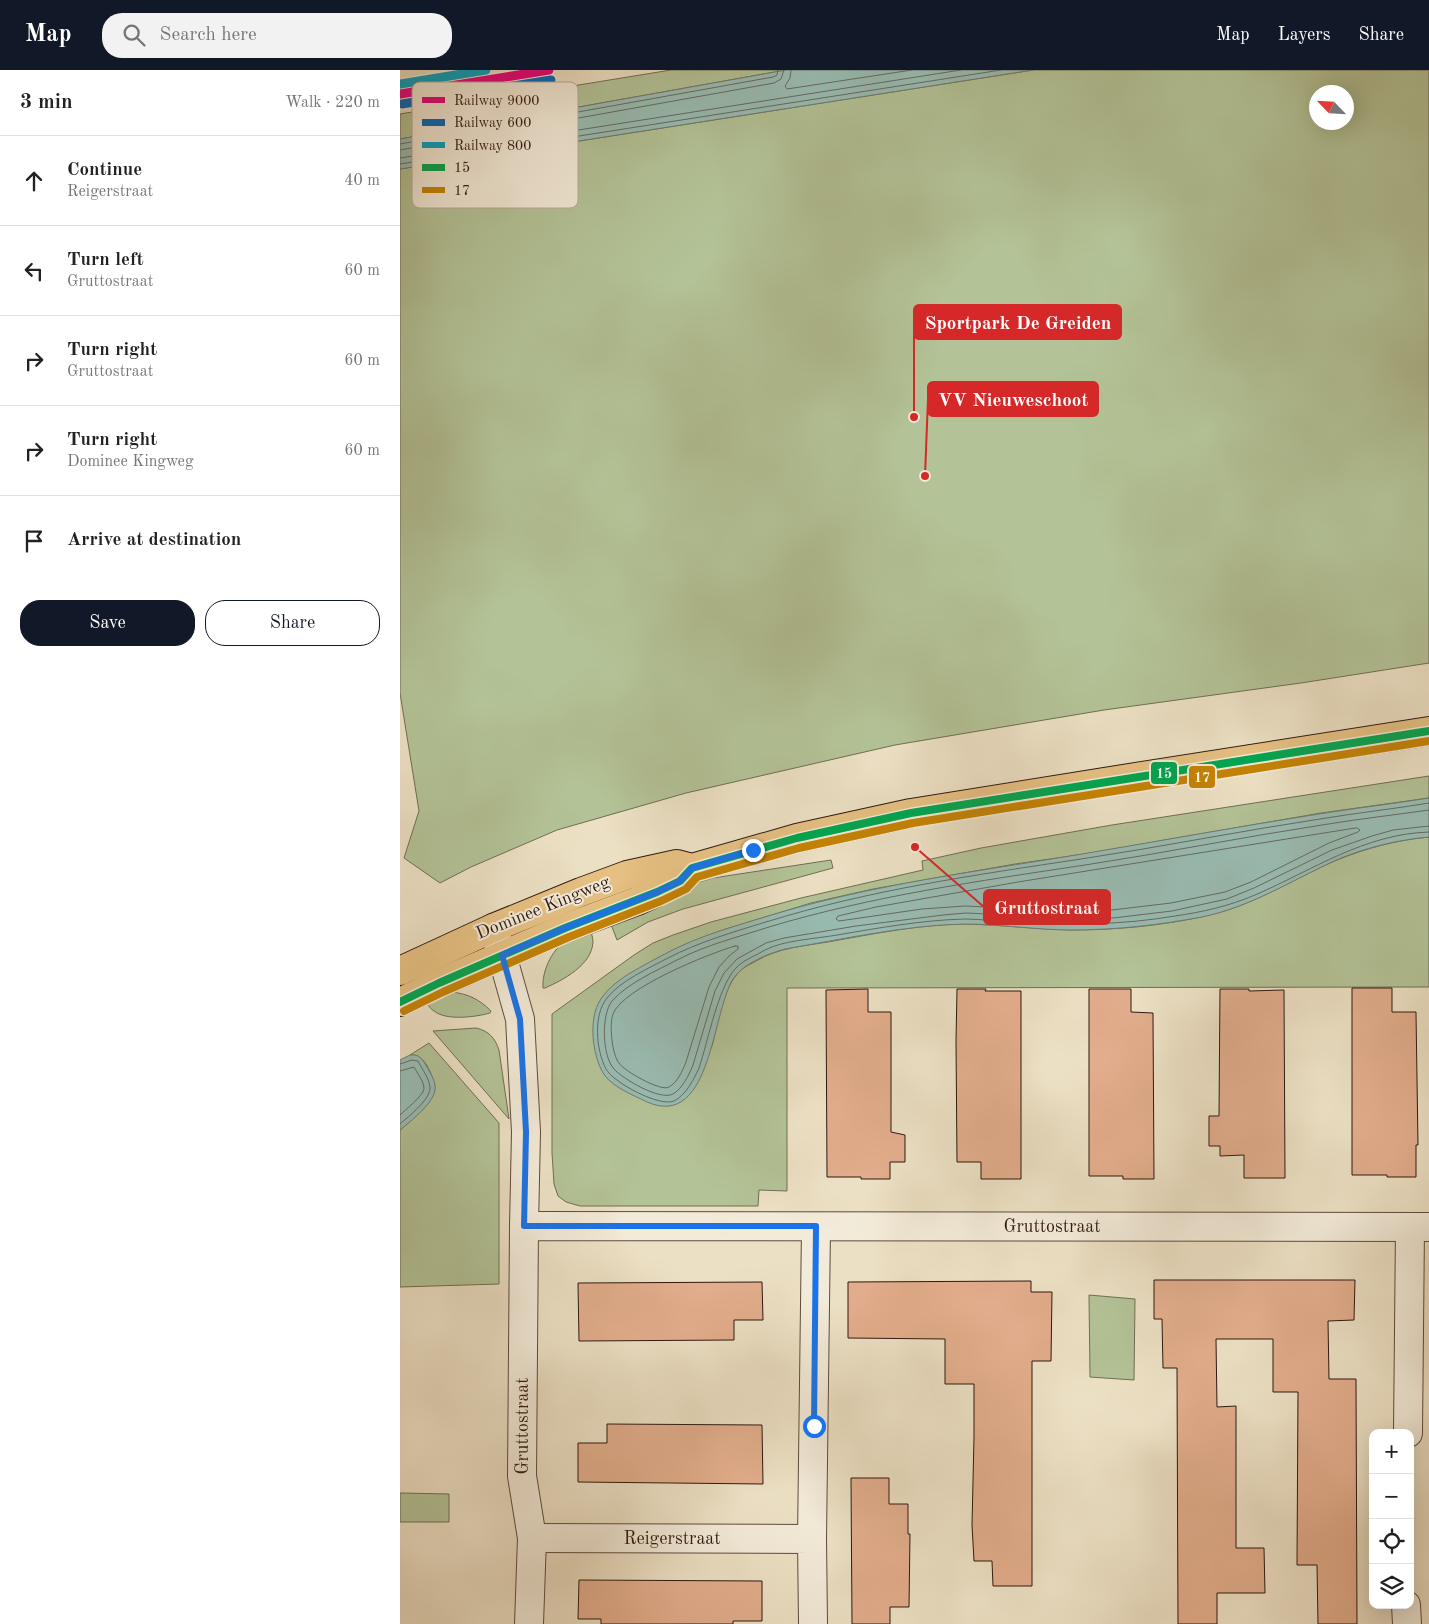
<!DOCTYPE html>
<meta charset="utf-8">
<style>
:root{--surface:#fff;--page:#f2f2f2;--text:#222;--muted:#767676;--line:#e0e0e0;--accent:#111827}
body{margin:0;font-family:"Old Standard TT",serif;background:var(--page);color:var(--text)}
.controls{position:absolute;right:15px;bottom:15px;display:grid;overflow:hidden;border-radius:10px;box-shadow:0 5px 20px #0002}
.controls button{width:45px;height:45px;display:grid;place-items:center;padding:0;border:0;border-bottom:1px solid var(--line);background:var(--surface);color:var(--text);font:25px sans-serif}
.compass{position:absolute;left:909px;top:15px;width:45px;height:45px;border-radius:50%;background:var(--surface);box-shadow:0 5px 20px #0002;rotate:295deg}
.stop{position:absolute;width:15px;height:15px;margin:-11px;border:4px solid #1a73e8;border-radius:50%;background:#fff}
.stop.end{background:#1a73e8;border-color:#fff;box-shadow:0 1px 5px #0008}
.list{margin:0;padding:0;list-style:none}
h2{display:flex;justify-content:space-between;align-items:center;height:65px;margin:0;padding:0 20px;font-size:21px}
h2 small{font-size:16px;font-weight:400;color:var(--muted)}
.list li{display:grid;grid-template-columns:32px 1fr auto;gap:15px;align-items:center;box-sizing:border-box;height:90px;padding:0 20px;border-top:1px solid var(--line)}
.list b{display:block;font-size:19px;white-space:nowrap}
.list p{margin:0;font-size:16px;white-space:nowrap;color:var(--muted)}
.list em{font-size:16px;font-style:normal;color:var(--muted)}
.actions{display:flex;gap:10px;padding:15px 20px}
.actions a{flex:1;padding:11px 0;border:1px solid var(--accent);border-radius:20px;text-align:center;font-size:18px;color:var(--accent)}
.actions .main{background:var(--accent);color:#fff}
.icon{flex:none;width:28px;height:28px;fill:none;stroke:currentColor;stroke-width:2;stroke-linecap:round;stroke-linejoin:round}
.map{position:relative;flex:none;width:1029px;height:1554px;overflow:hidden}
header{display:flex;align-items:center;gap:30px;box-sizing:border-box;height:70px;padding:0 25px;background:var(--accent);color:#fff}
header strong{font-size:24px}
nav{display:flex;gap:28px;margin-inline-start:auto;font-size:18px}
.search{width:350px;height:45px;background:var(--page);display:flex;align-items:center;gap:12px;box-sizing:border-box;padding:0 18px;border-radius:20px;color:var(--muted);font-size:19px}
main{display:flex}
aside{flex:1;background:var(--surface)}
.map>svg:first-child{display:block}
</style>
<header>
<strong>Map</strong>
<div class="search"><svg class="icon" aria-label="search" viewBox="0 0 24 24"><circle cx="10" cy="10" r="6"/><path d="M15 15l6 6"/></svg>Search here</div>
<nav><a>Map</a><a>Layers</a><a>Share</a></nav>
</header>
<main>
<aside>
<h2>3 min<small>Walk · 220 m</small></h2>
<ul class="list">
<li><svg class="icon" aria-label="ahead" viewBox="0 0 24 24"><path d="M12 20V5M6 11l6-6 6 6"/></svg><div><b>Continue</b><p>Reigerstraat</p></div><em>40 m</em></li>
<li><svg class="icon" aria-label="left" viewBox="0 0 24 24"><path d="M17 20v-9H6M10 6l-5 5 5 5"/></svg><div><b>Turn left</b><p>Gruttostraat</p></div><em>60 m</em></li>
<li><svg class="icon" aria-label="right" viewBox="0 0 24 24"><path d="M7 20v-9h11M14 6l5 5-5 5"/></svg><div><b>Turn right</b><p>Gruttostraat</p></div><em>60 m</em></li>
<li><svg class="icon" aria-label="right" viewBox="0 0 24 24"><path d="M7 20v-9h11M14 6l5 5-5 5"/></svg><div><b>Turn right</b><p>Dominee Kingweg</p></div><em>60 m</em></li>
<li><svg class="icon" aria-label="arrive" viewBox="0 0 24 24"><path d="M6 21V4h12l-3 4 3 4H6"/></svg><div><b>Arrive at destination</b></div></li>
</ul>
<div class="actions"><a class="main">Save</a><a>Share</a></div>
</aside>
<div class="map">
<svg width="1029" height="1554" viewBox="0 0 1029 1554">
<rect width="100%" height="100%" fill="#ece0c4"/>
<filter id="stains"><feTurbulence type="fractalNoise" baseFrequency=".004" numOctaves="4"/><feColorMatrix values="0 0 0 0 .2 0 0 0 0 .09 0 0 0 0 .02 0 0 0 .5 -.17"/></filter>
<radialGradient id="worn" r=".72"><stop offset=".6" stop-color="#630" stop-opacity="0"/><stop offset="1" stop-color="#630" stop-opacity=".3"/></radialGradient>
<!-- green -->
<g fill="#b3c397" stroke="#706e53" fill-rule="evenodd">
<path d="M 271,0 L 386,0 L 0,69 L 0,44 Z"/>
<path d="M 633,0 L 1029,0 L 1029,593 L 901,613 L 704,640 L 495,675 L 286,723 L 157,760 L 71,797 L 40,813 L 4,788 L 19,741 L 0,623 L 0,99 ZM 916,22 L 946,22 L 946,52 L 916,52 Z"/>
<path d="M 1029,706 L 1029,728 L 921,743 L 685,784 L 615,794 L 473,819 L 411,833 L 323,860 L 312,976 C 318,953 323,915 342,899 C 346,896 351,894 356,891 C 378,878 403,876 428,872 C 473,864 521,854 567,854 C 601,855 636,859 670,860 C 715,860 761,856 805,846 C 853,836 892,809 937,790 C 967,778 997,770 1029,767 L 1029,917 L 387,918 L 387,1121 L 359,1120 L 358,1136 L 180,1136 L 166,1132 L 158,1126 L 154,1114 L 152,1083 L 152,944 L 234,885 L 253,873 L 273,865 L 311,852 L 401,828 L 523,800 L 522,791 L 581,778 L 712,755 Z"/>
<path d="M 431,790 L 433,798 L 283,839 L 248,852 L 217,870 L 209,849 L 296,813 L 313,808 Z"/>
<path d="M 189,857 C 191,862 193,867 193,872 C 192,895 163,910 145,918 L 143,918 C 142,901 151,882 164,872 C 171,866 181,862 189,857 Z"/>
<path d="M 52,922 C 68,924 79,929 91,941 L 90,943 C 76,947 46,951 34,941 C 29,938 27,933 25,928 Z"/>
<path d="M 76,958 C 89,961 95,968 99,980 L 109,1049 L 33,961 Z"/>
<path d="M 29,973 L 99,1053 L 99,1214 L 0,1217 L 0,1060 L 24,1038 L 35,1018 C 32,1005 26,984 10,985 Z"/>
<path d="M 689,1225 L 735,1229 L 734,1310 L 690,1307 Z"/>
<path d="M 0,1423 L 49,1424 L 49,1452 L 0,1452 Z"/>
</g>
<!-- water -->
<g fill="#99bdb4" stroke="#6e7b72">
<path d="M 386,0 L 633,0 L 0,99 L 0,69 Z"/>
<path d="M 1029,728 L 1029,767 C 996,770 964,778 934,791 C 891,811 850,837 802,847 C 759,855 715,860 671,860 C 636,860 600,854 565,854 C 507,855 443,869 385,879 C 367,884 344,893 333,909 C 311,945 311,1067 241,1029 C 228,1023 208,1014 202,1001 C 194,986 191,963 194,947 C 198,920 226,905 248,893 C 259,887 270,881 281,876 C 309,863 339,855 368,846 C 473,814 581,801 688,783 C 765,770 842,756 919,744 C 956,738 992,734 1029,728 Z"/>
<path d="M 10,985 C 20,984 22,989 27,997 C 31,1004 36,1012 35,1019 C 35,1032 10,1052 0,1060 L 0,990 Z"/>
</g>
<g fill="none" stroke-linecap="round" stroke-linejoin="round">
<!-- shore -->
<g stroke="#646b62" stroke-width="1">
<path d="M 391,0 L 390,8 L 385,16 L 387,19 L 512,0"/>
<path d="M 0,74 L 373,7 L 377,5 L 378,0"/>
<path d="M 0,80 L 374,13 L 381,9 L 384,0"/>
<path d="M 0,88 L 561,0"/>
<path d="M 0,94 L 601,0"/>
<path d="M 1029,733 C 993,739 956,743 920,749 C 840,761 761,777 681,789 C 575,805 469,820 366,852 C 333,862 299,872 268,888 C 249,898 220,911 207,928 C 193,945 196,980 206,999 C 214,1013 259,1037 274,1031 C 286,1025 294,1009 299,998 C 308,972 319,911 339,895 C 346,889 357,885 365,880 C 384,870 415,869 437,865 C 479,858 522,850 565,849 C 583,849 601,852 618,853 C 671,855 723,855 775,846 C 803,842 829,836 855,825 C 913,800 964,764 1029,762"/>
<path d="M 1029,740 C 994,745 958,749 922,755 C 843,767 764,783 685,795 C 579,811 472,826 369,857 C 338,867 306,875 277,890 C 256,901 228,913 212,931 C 201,945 202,986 214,999 C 223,1009 260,1031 273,1024 C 282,1019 289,1005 293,995 L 315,921 L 324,903 L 337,889 L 366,873 L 384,868 L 456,856 L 543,845 L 566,843 L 670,848 L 713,848 L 772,841 L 827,829 L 854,818 L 932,780 L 972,766 L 993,760 L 1029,756"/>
<path d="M 957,758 L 960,760 L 958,762 L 929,773 L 851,812 L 825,822 L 771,833 L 712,840 L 670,841 L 565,836 L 522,839 L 439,851 L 436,849 L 438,846 L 476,837 L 618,812 Z"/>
<path d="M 335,876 L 338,876 L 338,879 L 329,886 L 319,897 L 309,917 L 286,992 C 283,1000 277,1013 269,1017 C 261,1022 224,1001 219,993 C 212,985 209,954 213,944 C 223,918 308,884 335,876 Z"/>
<path d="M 0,994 L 12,990 L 18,991 C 22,999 29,1008 30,1017 C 31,1029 9,1046 0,1054"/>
<path d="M 0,1001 L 14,997 C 17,1003 24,1011 24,1019 C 23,1026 5,1040 0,1045"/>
</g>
</g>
<!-- building -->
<g fill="#e2ad8c" stroke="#2e190f">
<path d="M 952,918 L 992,918 L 992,942 L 1016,942 L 1018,1075 L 1016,1075 L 1016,1107 L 987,1107 L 987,1105 L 952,1105 Z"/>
<path d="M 468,919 L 468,942 L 491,942 L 491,1062 L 505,1065 L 505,1092 L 490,1092 L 490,1109 L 461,1109 L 461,1107 L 427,1107 L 426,920 Z"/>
<path d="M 557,919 L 586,919 L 585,921 L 621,921 L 621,1109 L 581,1109 L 581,1092 L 557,1092 L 556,971 Z"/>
<path d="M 689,919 L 731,919 L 731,942 L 753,943 L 754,1109 L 723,1109 L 723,1106 L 689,1106 Z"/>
<path d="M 820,919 L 849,919 L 849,921 L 884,920 L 885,1108 L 844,1108 L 844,1085 L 820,1086 L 820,1076 L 809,1076 L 809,1046 L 819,1046 Z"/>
<path d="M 754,1210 L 955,1210 L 954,1250 L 928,1251 L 929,1309 L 956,1309 L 957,1554 L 918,1554 L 917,1495 L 897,1495 L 898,1322 L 873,1322 L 873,1269 L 816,1269 L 817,1337 L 836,1336 L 836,1478 L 864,1478 L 865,1523 L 817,1523 L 817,1554 L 778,1554 L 777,1298 L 763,1298 L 762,1249 L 754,1249 Z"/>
<path d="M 631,1211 L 631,1222 L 652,1222 L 651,1291 L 632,1291 L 632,1516 L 593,1516 L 592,1491 L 574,1491 L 572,1455 L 574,1367 L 574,1314 L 545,1314 L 545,1269 L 448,1268 L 448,1212 Z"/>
<path d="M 362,1212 L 363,1250 L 334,1250 L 334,1270 L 179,1271 L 178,1213 Z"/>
<path d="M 207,1354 L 362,1355 L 363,1414 L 178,1412 L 178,1373 L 207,1373 Z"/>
<path d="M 451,1408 L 489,1408 L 489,1434 L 508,1434 L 508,1464 L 510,1464 L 509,1537 L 490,1537 L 490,1554 L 452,1554 Z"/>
<path d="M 179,1510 L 362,1511 L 362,1551 L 333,1551 L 333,1554 L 201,1554 L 201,1549 L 178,1549 Z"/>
</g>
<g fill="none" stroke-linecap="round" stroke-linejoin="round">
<!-- minor casing -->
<g stroke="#5e4b3c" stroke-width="30">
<g id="minor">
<path d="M 93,858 L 102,885 L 120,949 L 126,1062 L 124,1156"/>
<path d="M 1008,1363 L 1010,1157"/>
<path d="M 132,1468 L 412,1469 L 413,1554"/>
<path d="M 412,1469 L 416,1157"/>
<path d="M 1006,1535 L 1007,1554"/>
<path d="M 129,1554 L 132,1468 L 122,1406 L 124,1156 L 1029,1157"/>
</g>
</g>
<!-- major casing -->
<g stroke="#2e190f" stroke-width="30">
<g id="major">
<path d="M 0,901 L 93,858 L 181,822 L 227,805 L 277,794 L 292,798 L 397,768 L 511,743 L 729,708 L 1029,661"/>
<path d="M 0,932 L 39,913 L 165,858 L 237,831 L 257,822 L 280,811 L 292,798"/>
</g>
</g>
<!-- minor -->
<use href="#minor" stroke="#f3ebd9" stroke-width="28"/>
<!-- major -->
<use href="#major" stroke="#e6c082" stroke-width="28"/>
<!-- bus-1 casing -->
<g stroke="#f3ebd9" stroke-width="11">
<path id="bus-1" d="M 0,932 L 39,913 L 165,858 L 257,822 L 280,811 L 292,798 L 397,768 L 511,743 L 1029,661"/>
</g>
<!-- bus-2 casing -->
<g stroke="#f3ebd9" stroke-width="11">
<path id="bus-2" d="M 4,941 L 43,922 L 169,867 L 261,831 L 286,819 L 297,807 L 399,778 L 513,753 L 1029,671"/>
</g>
<!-- bus-1 -->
<use href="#bus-1" stroke="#00a651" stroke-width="8"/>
<!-- bus-2 -->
<use href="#bus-2" stroke="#c58304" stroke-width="8"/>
<!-- rail-1 casing -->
<g stroke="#f3ebd9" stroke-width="12">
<path id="rail-1" d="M 0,24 L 149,0"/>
</g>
<!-- rail-2 casing -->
<g stroke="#f3ebd9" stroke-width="12">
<path id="rail-2" d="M 2,34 L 151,10"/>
</g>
<!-- rail-3 casing -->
<g stroke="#f3ebd9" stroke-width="12">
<path id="rail-3" d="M 0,14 L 86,0"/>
</g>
<!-- rail-1 -->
<use href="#rail-1" stroke="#e5007d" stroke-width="9"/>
<!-- rail-2 -->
<use href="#rail-2" stroke="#0065bd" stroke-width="9"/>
<!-- rail-3 -->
<use href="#rail-3" stroke="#02a2c4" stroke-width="9"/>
</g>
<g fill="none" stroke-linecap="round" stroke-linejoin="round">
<!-- route -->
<path stroke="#1a73e8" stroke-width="6" d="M 353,780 L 292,798 L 280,811 L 257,822 L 165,858 L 102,885 L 120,949 L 126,1062 L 124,1156 L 416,1156 L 414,1356"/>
</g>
<g text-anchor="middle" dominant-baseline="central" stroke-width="4" stroke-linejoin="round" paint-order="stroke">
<!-- street labels -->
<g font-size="18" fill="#2e190f" stroke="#f3ebd9">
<text transform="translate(143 838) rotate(-22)">Dominee Kingweg</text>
<text x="652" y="1157">Gruttostraat</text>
<text transform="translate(123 1356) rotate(-90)">Gruttostraat</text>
<text x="272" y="1469">Reigerstraat</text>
</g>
</g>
<!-- legend -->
<rect x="12" y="12" width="166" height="126" rx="8" fill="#f3ebd9" stroke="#b8ac9c" stroke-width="1"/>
<rect x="22" y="27" width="23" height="6" fill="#e5007d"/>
<rect x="22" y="49" width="23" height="7" fill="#0065bd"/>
<rect x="22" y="72" width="23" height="6" fill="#02a2c4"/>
<rect x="22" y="94" width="23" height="7" fill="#00a651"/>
<rect x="22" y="117" width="23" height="6" fill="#c58304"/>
<g font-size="14" fill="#2e190f">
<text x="54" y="35">Railway 9000</text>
<text x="54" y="57">Railway 600</text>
<text x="54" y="80">Railway 800</text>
<text x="54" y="102">15</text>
<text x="54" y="125">17</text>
</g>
<!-- callouts -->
<path fill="none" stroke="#d62828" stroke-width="2" d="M514 347L514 252M525 406L528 329M515 777L584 837"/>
<g fill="#d62828" stroke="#f3ebd9" stroke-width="2">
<circle cx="514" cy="347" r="5"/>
<circle cx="525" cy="406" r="5"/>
<circle cx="515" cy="777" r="5"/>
</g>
<g fill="#d62828" stroke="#d62828" stroke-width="2">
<rect x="514" y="235" width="207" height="34" rx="5"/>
<rect x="528" y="312" width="170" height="34" rx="5"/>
<rect x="584" y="820" width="126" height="34" rx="5"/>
</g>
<g font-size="19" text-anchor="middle" font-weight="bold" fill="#fff">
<text x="618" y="259">Sportpark De Greiden</text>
<text x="613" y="336">VV Nieuweschoot</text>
<text x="647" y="844">Gruttostraat</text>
</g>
<g stroke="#f3ebd9" stroke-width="2">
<rect x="750" y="691" width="28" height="24" rx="5" fill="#00a651"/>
<rect x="788" y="695" width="28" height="24" rx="5" fill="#c58304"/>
</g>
<g font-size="14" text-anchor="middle" font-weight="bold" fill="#fff">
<text x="764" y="708">15</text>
<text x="802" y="712">17</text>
</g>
<rect width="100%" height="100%" filter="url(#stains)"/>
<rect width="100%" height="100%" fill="url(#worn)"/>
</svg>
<div class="controls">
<button>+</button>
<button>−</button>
<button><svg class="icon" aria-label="locate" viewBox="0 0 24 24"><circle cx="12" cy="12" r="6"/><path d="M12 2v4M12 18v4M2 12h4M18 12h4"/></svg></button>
<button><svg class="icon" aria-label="layers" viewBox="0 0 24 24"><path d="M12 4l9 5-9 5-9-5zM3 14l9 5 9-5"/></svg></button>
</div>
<svg class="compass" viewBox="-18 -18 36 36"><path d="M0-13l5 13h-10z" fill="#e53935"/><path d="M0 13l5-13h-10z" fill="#767676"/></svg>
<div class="stop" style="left:414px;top:1356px"></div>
<div class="stop end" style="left:353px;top:780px"></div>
</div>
</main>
